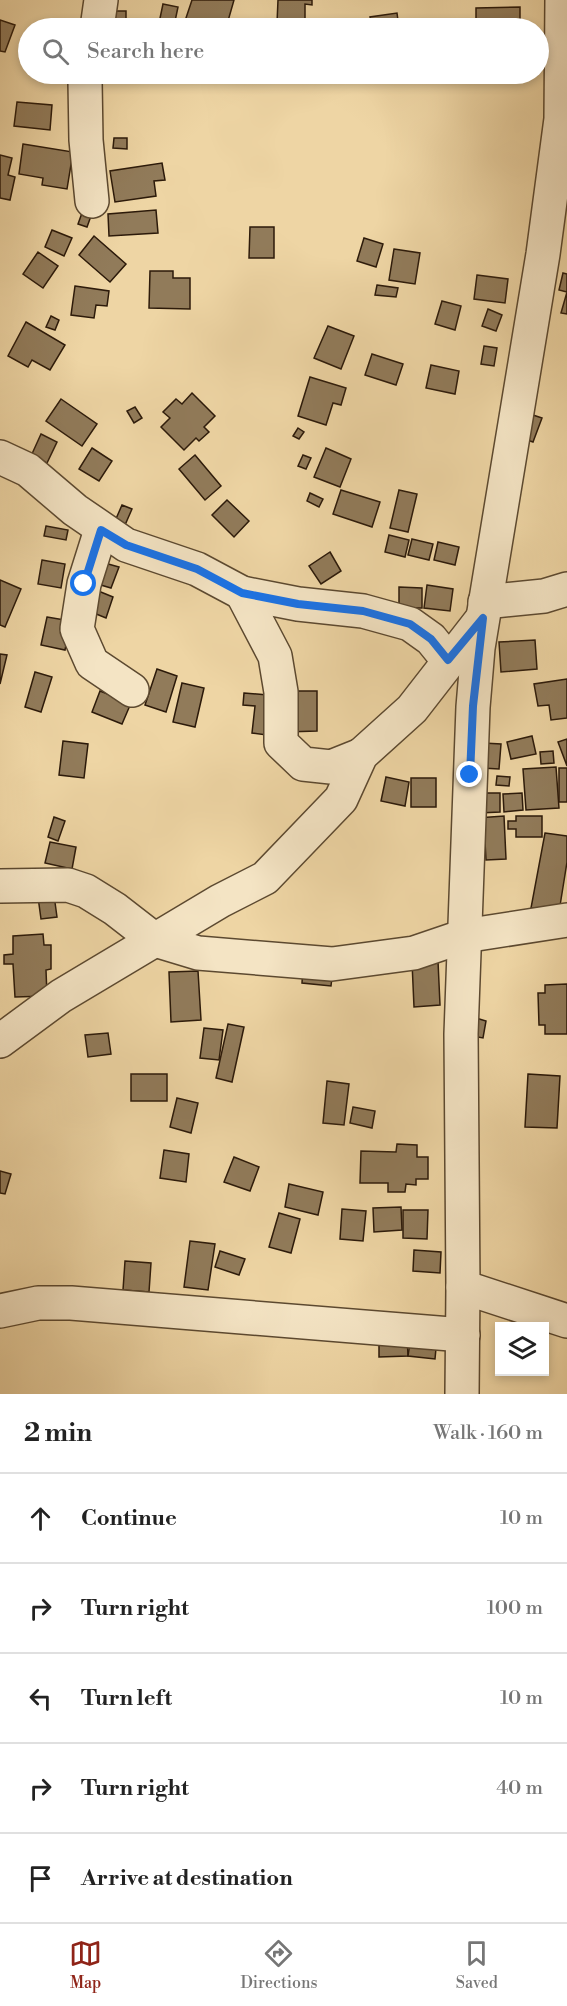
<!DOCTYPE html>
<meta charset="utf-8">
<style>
:root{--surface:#fff;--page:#f6f6f6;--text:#222;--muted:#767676;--line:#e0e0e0;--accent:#8f2418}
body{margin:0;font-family:"Libre Bodoni",serif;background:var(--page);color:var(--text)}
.controls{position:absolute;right:18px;bottom:18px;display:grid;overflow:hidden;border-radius:0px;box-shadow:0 3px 9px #0003}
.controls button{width:54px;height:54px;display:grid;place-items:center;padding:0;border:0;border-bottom:2px solid var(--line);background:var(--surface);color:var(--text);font:30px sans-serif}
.stop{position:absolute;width:18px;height:18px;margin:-14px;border:4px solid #1a73e8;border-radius:50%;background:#fff}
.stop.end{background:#1a73e8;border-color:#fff;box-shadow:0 2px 6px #0008}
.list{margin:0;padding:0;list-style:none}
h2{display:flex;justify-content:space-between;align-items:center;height:78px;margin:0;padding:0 24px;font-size:26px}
h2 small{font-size:20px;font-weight:400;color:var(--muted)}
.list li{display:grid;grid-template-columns:39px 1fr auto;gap:18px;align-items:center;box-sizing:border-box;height:90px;padding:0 24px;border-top:2px solid var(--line)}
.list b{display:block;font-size:22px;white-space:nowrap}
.list em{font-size:20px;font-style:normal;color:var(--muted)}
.icon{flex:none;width:33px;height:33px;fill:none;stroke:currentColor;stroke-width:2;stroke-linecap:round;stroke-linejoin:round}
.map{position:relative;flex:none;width:567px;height:1394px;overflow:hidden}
.search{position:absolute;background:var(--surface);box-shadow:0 3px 9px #0003;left:18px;right:18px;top:18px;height:66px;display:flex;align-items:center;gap:15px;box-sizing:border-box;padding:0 21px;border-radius:33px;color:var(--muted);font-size:22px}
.sheet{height:528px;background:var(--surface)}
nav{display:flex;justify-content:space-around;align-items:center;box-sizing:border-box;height:84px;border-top:2px solid var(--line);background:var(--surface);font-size:16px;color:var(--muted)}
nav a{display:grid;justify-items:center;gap:3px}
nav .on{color:var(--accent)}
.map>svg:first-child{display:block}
</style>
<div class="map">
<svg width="567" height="1394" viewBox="0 0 567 1394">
<rect width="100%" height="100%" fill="#eed5a4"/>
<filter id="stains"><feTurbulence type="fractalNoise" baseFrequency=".00333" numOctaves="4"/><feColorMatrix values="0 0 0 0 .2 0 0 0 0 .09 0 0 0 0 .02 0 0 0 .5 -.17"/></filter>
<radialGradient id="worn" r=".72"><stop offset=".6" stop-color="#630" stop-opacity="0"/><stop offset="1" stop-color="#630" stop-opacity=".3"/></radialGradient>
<!-- building -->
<g fill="#917b5a" stroke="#2c1a0a" stroke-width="1.5">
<path d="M 192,0 L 234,0 L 226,28 L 212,28 L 185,21 Z"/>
<path d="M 278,0 L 312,0 L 312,5 L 305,4 L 305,24 L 277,23 Z"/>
<path d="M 163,4 L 178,7 L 174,26 L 159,23 Z"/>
<path d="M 520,7 L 520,28 L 476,28 L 476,8 Z"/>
<rect x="113" y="11" width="13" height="16"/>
<path d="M 397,13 L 399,28 L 372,28 L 370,17 Z"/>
<path d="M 0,20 L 15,25 L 5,52 L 0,51 Z"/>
<path d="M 17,102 L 52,105 L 50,130 L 14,126 Z"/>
<path d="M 114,138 L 127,138 L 127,149 L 113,148 Z"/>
<path d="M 23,144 L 73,152 L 67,189 L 42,185 L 43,178 L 19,174 Z"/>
<path d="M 0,155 L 12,158 L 8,175 L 15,177 L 10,200 L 0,198 Z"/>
<path d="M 162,163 L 165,180 L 154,181 L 156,196 L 115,202 L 110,171 Z"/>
<path d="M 156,210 L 158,233 L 109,236 L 108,214 Z"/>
<path d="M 82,213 L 91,216 L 87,227 L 78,224 Z"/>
<path d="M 250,227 L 274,227 L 274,258 L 249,258 Z"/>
<path d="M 52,230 L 72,238 L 64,256 L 45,247 Z"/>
<path d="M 94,236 L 126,264 L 110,282 L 79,255 Z"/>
<path d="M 364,238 L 383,244 L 376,267 L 357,261 Z"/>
<path d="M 394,249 L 420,253 L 415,284 L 389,280 Z"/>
<path d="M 38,252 L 58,266 L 43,288 L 23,274 Z"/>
<path d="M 150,271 L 173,271 L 173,278 L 190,278 L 190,309 L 149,308 Z"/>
<path d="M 563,273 L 567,274 L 567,314 L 561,313 L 567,292 L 559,290 Z"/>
<path d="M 477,275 L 508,279 L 505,303 L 474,299 Z"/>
<path d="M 377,285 L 398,288 L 396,297 L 375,295 Z"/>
<path d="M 75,286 L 109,291 L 107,306 L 96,305 L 94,318 L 71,315 Z"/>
<path d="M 442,301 L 461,306 L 455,330 L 435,324 Z"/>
<path d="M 488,309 L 502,315 L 496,331 L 482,326 Z"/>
<path d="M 51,316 L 59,320 L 55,330 L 46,327 Z"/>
<path d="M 26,322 L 65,345 L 50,370 L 32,360 L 28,367 L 8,356 Z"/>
<path d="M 328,326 L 354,336 L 341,369 L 314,358 Z"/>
<path d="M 484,346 L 497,348 L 494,366 L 481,364 Z"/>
<path d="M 372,354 L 403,364 L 396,385 L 365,375 Z"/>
<path d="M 431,365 L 459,371 L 455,394 L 426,388 Z"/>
<path d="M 310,377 L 346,388 L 341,405 L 333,403 L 326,425 L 298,416 Z"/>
<path d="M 192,393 L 215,416 L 204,427 L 209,432 L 199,441 L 196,438 L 184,450 L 161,427 L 170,418 L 163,412 L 176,399 L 182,404 Z"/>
<path d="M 61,399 L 97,424 L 82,446 L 46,421 Z"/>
<path d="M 135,407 L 142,418 L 134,423 L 127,411 Z"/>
<path d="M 524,412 L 542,418 L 533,442 L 516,436 Z"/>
<path d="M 298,428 L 304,432 L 299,439 L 293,436 Z"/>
<path d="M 41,434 L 57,442 L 47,463 L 31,456 Z"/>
<path d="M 92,448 L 112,461 L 99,481 L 79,469 Z"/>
<path d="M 326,448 L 351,459 L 340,487 L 314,477 Z"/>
<path d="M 195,455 L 221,486 L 205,500 L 179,469 Z"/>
<path d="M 303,455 L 311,458 L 306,469 L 298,466 Z"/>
<path d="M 341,490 L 380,502 L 372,527 L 333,514 Z"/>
<path d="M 399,490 L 417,494 L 408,532 L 390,528 Z"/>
<path d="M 310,493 L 323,499 L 319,507 L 307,501 Z"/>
<path d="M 227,500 L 249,521 L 234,537 L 212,515 Z"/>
<path d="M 122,505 L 132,509 L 125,525 L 115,521 Z"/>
<path d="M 46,526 L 68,530 L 66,540 L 44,536 Z"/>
<path d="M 389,535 L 409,540 L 405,557 L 385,552 Z"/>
<path d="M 412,539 L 433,544 L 429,560 L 408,555 Z"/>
<path d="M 438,542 L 459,547 L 455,565 L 434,560 Z"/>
<path d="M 330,552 L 341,571 L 321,584 L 309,566 Z"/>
<path d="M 42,560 L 65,564 L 61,588 L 38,584 Z"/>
<path d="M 101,562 L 119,567 L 111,588 L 94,583 Z"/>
<path d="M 0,580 L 21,589 L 5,627 L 0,625 Z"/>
<path d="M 427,585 L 453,589 L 450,611 L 424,608 Z"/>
<path d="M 399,587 L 422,588 L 422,608 L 399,608 Z"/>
<path d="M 91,588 L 113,597 L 106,618 L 84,609 Z"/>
<path d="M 47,617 L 71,621 L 65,650 L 41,645 Z"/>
<path d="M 535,640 L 537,669 L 501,672 L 499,642 Z"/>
<path d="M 0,654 L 7,655 L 0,684 Z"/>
<path d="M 157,669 L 177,676 L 166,712 L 145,705 Z"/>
<path d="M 35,672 L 52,677 L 41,712 L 25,707 Z"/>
<path d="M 567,679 L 567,718 L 551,720 L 549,705 L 538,706 L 534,684 Z"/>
<path d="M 182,683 L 204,688 L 195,727 L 173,722 Z"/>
<path d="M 100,691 L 131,703 L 122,724 L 92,712 Z"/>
<path d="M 285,691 L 317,691 L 317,731 L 286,732 Z"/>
<path d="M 244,693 L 279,696 L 274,736 L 252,733 L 255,706 L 243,705 Z"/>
<path d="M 532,736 L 536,754 L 511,759 L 507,742 Z"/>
<path d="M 567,739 L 567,766 L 558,742 Z"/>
<path d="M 63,741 L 88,744 L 84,778 L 59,775 Z"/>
<path d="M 483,743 L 501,744 L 499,769 L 482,768 Z"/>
<path d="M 553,751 L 554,763 L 541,764 L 540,752 Z"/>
<path d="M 556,767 L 559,808 L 526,810 L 523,769 Z"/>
<rect x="559" y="768" width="8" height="34"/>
<path d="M 497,776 L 510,777 L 509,786 L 496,785 Z"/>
<path d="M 386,777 L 409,782 L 405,806 L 381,801 Z"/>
<rect x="411" y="778" width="25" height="29"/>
<path d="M 478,793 L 500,793 L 500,812 L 479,813 Z"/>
<path d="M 522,793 L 523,810 L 504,812 L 503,794 Z"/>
<path d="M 504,816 L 506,859 L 486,860 L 485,842 L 478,842 L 477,818 Z"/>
<path d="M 516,816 L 542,816 L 542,837 L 516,837 L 516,829 L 508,829 L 508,821 L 516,821 Z"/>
<path d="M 54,817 L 65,821 L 58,841 L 48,837 Z"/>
<path d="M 545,833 L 567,836 L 567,862 L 559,912 L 531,908 Z"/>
<path d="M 50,842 L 76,847 L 72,869 L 45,863 Z"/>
<path d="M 54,895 L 57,917 L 41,919 L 38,897 Z"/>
<path d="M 43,934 L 44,945 L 51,945 L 51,969 L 46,970 L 47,996 L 15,997 L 13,964 L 4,964 L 4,955 L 13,954 L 13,936 Z"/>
<path d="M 438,961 L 440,1005 L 414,1007 L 412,962 Z"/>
<path d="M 303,966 L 333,969 L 331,986 L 302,983 Z"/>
<path d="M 198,971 L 201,1020 L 171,1022 L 169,972 Z"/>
<path d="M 567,984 L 567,1034 L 545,1034 L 545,1025 L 539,1025 L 538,993 L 545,993 L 545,985 Z"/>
<path d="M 476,1018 L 486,1021 L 483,1038 L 472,1036 Z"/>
<path d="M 228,1024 L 244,1027 L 232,1082 L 216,1078 Z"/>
<path d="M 204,1028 L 223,1030 L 219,1060 L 200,1058 Z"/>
<path d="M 108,1033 L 111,1054 L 88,1057 L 85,1035 Z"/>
<rect x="131" y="1074" width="36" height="27"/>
<path d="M 528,1074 L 560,1076 L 557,1128 L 525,1127 Z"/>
<path d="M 327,1081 L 349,1084 L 344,1125 L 323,1123 Z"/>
<path d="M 177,1098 L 198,1103 L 191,1133 L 170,1127 Z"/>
<path d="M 353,1107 L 375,1111 L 372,1128 L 350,1123 Z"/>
<path d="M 397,1144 L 417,1145 L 417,1157 L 428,1157 L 428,1179 L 416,1179 L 416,1185 L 406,1184 L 405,1192 L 388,1192 L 388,1183 L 360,1183 L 361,1151 L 396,1152 Z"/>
<path d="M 164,1150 L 189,1154 L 186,1182 L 160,1178 Z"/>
<path d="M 234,1157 L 259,1167 L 250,1191 L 224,1182 Z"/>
<path d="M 0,1171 L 11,1174 L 5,1194 L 0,1193 Z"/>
<path d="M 289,1184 L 323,1192 L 318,1215 L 285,1207 Z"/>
<path d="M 401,1207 L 402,1230 L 374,1232 L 373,1208 Z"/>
<path d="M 342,1209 L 366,1211 L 363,1241 L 340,1239 Z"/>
<path d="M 403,1210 L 428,1210 L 427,1239 L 403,1238 Z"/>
<path d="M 279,1213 L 300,1219 L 291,1253 L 269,1247 Z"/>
<path d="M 190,1241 L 215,1244 L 208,1290 L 184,1287 Z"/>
<path d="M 414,1250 L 441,1252 L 440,1273 L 413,1271 Z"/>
<path d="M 220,1251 L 245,1259 L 239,1275 L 215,1267 Z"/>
<path d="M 125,1261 L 151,1263 L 149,1292 L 123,1290 Z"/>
<path d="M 407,1334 L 408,1356 L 379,1357 L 379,1335 Z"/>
<path d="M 411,1336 L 437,1338 L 435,1359 L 408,1356 Z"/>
</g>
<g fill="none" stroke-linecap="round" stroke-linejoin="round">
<!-- minor casing -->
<g stroke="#5c4930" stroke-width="36">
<g id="minor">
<path d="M 97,28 L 101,0"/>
<path d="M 87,74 L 85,81 L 86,140 L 92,201"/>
<path d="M 0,457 L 28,470 L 75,510 L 126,545 L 197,569 L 242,593 L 298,604 L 363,611 L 410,624 L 431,639 L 448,660"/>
<path d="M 101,530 L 84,584 L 77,629 L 92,663 L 132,690"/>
<path d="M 242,593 L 275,656 L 281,692 L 281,743 L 303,764 L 331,767 L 361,755"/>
<path d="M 485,602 L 544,596 L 567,589"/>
<path d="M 0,886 L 68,885 L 86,891 L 115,909 L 155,940 L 198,953 L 332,964 L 414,953 L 464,936 L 567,920"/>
<path d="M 0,1041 L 61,996 L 220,901 L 265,878 L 341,799 L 361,755 L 412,709 L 482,619"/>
<path d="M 463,1287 L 567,1321"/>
<path d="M 0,1311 L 38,1303 L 71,1303 L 463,1335"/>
<path d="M 462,1394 L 463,1287 L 461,1034 L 473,707 L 478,648 L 543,254 L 561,119 L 562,0"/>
</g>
</g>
<!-- minor -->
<use href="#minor" stroke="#f4e4c4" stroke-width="33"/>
</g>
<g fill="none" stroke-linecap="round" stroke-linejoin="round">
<!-- route -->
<path stroke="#1a73e8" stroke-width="8" d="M 84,584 L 101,530 L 126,545 L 197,569 L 242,593 L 298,604 L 363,611 L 410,624 L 431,639 L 448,660 L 483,618 L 473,706 L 470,775"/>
</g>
<rect width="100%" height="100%" filter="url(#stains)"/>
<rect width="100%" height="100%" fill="url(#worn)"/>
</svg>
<div class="controls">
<button><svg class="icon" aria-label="layers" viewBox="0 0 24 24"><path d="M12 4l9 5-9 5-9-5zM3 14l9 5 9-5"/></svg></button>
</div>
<div class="stop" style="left:84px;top:584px"></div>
<div class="stop end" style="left:470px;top:775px"></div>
<div class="search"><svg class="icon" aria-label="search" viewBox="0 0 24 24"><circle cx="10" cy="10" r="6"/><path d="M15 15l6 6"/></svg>Search here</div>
</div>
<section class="sheet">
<h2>2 min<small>Walk · 160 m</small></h2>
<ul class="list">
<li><svg class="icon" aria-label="ahead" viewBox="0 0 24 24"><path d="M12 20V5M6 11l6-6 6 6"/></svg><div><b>Continue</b></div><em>10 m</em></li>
<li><svg class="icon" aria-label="right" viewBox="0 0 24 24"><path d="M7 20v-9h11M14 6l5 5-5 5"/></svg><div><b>Turn right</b></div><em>100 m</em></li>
<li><svg class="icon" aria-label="left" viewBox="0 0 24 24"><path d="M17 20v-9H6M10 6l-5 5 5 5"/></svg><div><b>Turn left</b></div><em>10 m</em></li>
<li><svg class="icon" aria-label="right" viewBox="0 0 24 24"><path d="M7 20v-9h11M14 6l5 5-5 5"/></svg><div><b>Turn right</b></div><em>40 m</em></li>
<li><svg class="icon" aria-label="arrive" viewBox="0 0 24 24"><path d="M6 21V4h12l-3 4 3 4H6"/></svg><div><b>Arrive at destination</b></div></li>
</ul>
</section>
<nav>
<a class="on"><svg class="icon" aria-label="map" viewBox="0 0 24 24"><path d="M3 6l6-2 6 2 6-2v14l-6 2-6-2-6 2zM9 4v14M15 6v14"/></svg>Map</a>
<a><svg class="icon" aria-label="directions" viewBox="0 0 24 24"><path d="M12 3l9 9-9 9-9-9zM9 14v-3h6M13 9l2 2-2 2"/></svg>Directions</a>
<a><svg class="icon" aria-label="saved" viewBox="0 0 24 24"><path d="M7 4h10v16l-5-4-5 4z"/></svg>Saved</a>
</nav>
